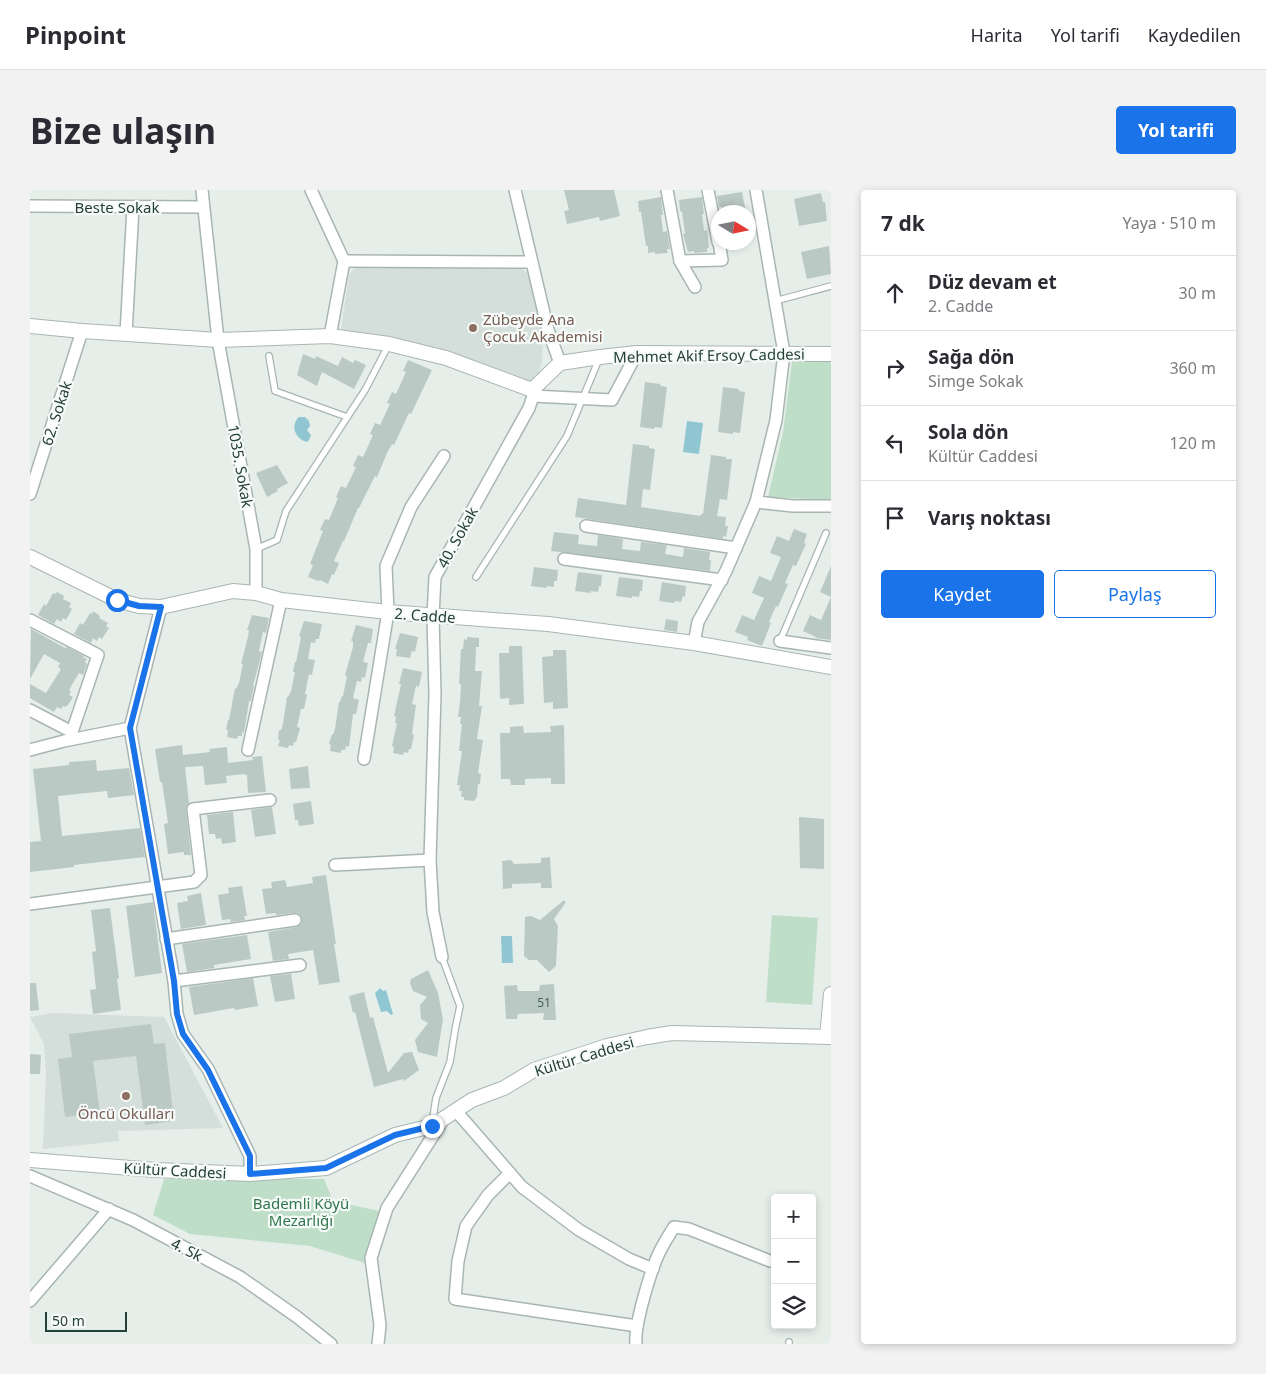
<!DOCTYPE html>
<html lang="tr">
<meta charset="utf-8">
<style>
:root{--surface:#fff;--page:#f2f2f3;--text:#2b2b33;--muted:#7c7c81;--line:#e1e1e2;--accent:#1a73e8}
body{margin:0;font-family:"Noto Sans",sans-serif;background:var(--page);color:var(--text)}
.controls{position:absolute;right:15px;bottom:15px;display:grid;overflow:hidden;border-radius:5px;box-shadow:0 2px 8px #0003}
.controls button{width:45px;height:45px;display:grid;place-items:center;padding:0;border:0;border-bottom:1px solid var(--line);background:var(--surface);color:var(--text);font:25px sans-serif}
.compass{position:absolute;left:681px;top:15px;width:45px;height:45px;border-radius:50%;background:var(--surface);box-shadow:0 2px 8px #0003;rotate:100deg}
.scale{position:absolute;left:15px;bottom:12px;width:82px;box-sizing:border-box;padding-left:5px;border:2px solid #254039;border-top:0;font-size:14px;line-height:18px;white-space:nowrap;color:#254039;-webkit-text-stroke:4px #f6faf8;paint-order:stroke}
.stop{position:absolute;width:15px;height:15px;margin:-11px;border:4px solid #1a73e8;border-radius:50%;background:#fff}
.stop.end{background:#1a73e8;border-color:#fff;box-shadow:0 1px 5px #0008}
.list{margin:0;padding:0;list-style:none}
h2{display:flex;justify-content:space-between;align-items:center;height:65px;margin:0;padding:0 20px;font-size:21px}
h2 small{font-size:16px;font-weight:400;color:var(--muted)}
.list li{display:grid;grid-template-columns:32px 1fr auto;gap:15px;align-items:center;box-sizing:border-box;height:75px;padding:0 20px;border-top:1px solid var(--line)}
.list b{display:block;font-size:19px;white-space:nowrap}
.list p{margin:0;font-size:16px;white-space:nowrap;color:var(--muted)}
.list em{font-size:16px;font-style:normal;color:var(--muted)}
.actions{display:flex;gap:10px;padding:15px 20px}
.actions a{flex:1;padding:11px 0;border:1px solid var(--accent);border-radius:5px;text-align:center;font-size:18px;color:var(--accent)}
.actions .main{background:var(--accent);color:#fff}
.icon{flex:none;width:28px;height:28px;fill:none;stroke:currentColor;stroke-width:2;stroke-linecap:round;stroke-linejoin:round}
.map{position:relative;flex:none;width:801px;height:1154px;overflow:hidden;border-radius:5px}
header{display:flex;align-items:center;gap:30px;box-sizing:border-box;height:70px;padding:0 25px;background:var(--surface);border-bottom:1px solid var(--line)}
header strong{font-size:24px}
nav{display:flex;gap:28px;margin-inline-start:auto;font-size:18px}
.intro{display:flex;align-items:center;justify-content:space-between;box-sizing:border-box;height:120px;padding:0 30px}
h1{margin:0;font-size:35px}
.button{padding:12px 22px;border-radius:5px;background:var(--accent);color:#fff;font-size:18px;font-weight:700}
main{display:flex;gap:30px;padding:0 30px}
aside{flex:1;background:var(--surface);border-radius:5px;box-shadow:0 2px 8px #0003}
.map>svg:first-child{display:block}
</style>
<header>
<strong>Pinpoint</strong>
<nav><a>Harita</a><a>Yol tarifi</a><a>Kaydedilen</a></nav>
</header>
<div class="intro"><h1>Bize ulaşın</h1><a class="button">Yol tarifi</a></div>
<main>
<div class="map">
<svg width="801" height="1154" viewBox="0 0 801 1154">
<rect width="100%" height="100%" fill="#e6eeea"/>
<!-- built -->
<g fill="#d4deda">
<path d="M 325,77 L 490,77 L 498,83 L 513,145 L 512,172 L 507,188 L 496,194 L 420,165 L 367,149 L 311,139 L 319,85 Z"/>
<path d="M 23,823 L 134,827 L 193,938 L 88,941 L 89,951 L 13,959 L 16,883 L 14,854 L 0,827 Z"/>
</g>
<!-- green -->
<g fill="#bfdec8">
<path d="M 768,168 L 801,169 L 801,310 L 738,307 L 753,242 L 762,172 Z"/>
<path d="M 742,725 L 788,728 L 782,815 L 736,812 Z"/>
<path d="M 134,989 L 294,989 L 303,1011 L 349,1021 L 336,1064 L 338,1074 L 280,1056 L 160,1044 L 123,1025 Z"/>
</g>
<!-- water -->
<g fill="#90c6d1">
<path d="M 269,227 L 275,227 L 279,231 L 280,236 L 277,240 L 281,245 L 279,250 L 277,252 C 265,249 260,235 269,227 Z"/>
<path d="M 657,231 L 673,233 L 669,264 L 653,262 Z"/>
<path d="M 471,746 L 482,746 L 483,773 L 472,773 Z"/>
<path d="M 350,798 L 353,801 L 356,800 L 363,824 L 361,825 L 357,821 L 351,822 L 345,803 Z"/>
</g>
<!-- building -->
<g fill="#bbc9c4">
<path d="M 534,0 L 584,0 L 590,26 L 570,31 L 569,27 L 537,34 L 534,21 L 539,20 Z"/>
<path d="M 712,2 L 716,22 L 692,22 L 692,17 L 689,17 L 687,6 Z"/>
<path d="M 791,3 L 793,12 L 795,12 L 797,31 L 769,36 L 764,9 Z"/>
<path d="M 631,7 L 633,25 L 631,25 L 633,42 L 637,41 L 640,59 L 637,59 L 638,63 L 625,64 L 625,62 L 618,63 L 618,56 L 616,56 L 611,22 L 609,22 L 608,11 Z"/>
<path d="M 672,7 L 674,24 L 672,24 L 674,41 L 677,40 L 679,58 L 677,58 L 677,62 L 664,63 L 664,61 L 658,62 L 653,44 L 655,43 L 652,22 L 650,21 L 649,10 Z"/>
<path d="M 799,56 L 801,84 L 777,89 L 771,62 Z"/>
<path d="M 273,164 L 285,169 L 286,166 L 308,176 L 312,167 L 323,173 L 325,170 L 336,175 L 324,199 L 292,182 L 287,196 L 267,185 Z"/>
<path d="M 378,170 L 402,180 L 381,224 L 379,223 L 364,255 L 362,254 L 357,263 L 347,287 L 345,286 L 329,318 L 328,318 L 314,351 L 313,351 L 304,371 L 309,373 L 304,385 L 302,384 L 298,394 L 290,390 L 288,391 L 278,387 L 283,375 L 280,374 L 293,341 L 290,340 L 295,329 L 299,330 L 308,308 L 306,307 L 311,296 L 316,298 L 326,277 L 323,276 L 328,265 L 333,267 L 343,245 L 340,244 L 345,233 L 350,235 L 360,214 L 357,213 L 362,202 L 366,204 L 376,182 L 373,181 Z"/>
<path d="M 615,192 L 630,194 L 631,196 L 637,197 L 632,238 L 625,237 L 624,239 L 610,237 Z"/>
<path d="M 693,197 L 709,199 L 709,201 L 715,202 L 710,243 L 703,242 L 703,244 L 688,242 Z"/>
<path d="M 603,254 L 619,256 L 619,258 L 625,259 L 620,300 L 613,299 L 611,317 L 671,326 L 671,324 L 673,324 L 681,265 L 696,267 L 696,269 L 702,269 L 697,310 L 690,309 L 687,326 L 696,327 L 695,336 L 698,336 L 696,347 L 693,346 L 693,349 L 545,327 L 548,308 L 596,315 Z"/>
<path d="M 247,275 L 258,293 L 247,299 L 248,301 L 237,307 L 226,283 Z"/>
<path d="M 764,339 L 777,344 L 774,353 L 776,354 L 766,376 L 763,375 L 755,393 L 758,394 L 748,417 L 746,416 L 739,432 L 741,433 L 732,456 L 717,450 L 718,447 L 705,442 L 712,425 L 724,430 L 734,408 L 722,403 L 729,386 L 741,391 L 751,367 L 740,363 L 747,346 L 759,351 Z"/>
<path d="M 524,342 L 549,345 L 548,354 L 567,356 L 568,345 L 593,349 L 592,359 L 610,361 L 611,352 L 637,355 L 635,364 L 653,367 L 654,358 L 680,362 L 679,370 L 681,370 L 680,381 L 521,361 Z"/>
<path d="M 801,376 L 801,407 L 790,402 Z"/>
<path d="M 504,377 L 528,380 L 527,391 L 524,391 L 524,397 L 517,396 L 516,398 L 501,396 Z"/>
<path d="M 548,382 L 572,385 L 571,396 L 569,396 L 568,402 L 561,401 L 561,403 L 545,401 Z"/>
<path d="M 589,387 L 613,390 L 612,401 L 610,401 L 609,407 L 602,406 L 602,408 L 586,406 Z"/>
<path d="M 632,392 L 656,396 L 655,407 L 653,406 L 651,412 L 645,411 L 644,413 L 629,411 Z"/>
<path d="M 27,402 L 34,406 L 33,409 L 41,413 L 39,417 L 42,419 L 36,430 L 33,428 L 31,432 L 27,429 L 24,434 L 8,425 L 14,414 L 16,416 L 23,403 L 25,404 Z"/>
<path d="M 801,407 L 801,450 L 785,448 L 786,447 L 773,441 L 780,425 L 791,430 Z"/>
<path d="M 63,421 L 70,426 L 69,428 L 78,433 L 76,436 L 79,438 L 72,449 L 69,447 L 67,451 L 63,448 L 61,453 L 44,444 L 50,433 L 53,435 L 60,423 L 62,424 Z"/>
<path d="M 222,425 L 239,428 L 236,443 L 233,442 L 229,461 L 232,462 L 223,496 L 224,496 L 221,511 L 219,511 L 214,543 L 212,542 L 212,546 L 208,546 L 207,549 L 197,547 L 198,540 L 196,540 L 198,530 L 199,530 L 205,498 L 206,499 L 209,493 L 213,474 L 211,474 L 218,447 L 219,440 L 217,440 Z"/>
<path d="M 636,429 L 648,431 L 647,442 L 634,440 Z"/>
<path d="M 274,431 L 292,434 L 289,449 L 286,449 L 285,453 L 281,452 L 278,469 L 285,470 L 282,485 L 279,484 L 275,504 L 277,505 L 274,519 L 271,519 L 267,537 L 270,538 L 266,552 L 264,552 L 263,556 L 259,555 L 258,558 L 248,556 L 250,550 L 248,550 L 249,540 L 251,540 L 253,534 L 257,507 L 258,507 L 261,501 L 265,482 L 263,482 L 265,472 L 266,472 L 271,447 L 269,446 Z"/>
<path d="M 326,435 L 343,439 L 341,453 L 338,453 L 333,472 L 338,473 L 335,488 L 332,487 L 331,492 L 327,491 L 323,508 L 329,510 L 326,524 L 323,524 L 319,557 L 316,556 L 315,560 L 311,560 L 311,563 L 300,561 L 301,555 L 299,554 L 302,544 L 303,545 L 305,539 L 309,512 L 310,512 L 312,506 L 313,506 L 317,486 L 315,485 L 323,457 L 323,451 L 321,451 Z"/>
<path d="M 1,439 L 35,458 L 37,457 L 54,466 L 53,467 L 57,469 L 55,472 L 57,474 L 53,485 L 49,483 L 39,500 L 41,501 L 39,505 L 43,507 L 38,515 L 35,517 L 33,516 L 31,519 L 27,517 L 24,522 L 0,508 L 0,494 L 16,503 L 31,479 L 28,477 L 30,473 L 14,464 L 0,489 Z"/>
<path d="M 370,443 L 388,447 L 385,462 L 382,461 L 380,468 L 366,466 L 367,459 L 365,459 Z"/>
<path d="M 437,447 L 449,448 L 449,457 L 446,457 L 445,481 L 452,481 L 449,516 L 452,516 L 447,549 L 453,550 L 448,583 L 451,584 L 450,594 L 448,594 L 447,607 L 444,611 L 434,610 L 434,607 L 431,607 L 432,601 L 429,601 L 430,595 L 427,595 L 432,561 L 429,561 L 432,534 L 430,534 L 431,527 L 428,527 L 430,512 L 431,494 L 429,494 L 431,459 L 433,459 L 434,449 L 437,450 Z"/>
<path d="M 479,456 L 492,456 L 494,514 L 479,515 L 479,508 L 470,509 L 469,463 L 479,463 Z"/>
<path d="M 523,460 L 536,460 L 538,518 L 523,519 L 523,512 L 514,513 L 512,467 L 523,466 Z"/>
<path d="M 373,478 L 392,482 L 389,497 L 386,496 L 382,514 L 386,515 L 382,544 L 384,545 L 381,559 L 379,559 L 378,563 L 374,562 L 373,565 L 363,563 L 364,557 L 362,556 L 367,533 L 365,533 L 366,527 L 364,526 L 371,494 L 369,494 Z"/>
<path d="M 534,535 L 535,594 L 521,594 L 521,588 L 495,589 L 495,595 L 481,595 L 480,589 L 471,589 L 470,543 L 480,543 L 480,537 L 493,536 L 494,543 L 521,542 L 520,536 Z"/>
<path d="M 152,555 L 153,565 L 180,562 L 179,559 L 197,557 L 198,573 L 223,570 L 222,567 L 232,566 L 236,602 L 218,603 L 217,585 L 213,584 L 196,586 L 197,593 L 175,595 L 173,576 L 155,577 L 159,613 L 156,620 L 161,665 L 154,665 L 154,662 L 138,664 L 134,634 L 138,633 L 132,592 L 130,592 L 125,559 Z"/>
<path d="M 66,570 L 67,581 L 99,578 L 104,605 L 78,608 L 77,601 L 28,606 L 32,646 L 110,638 L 115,667 L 44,675 L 44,677 L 0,682 L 0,652 L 11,651 L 3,579 L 39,575 L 39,572 Z"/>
<path d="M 278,576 L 280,598 L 261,599 L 259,579 Z"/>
<path d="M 281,611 L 284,634 L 269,636 L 268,630 L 265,630 L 263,614 Z"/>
<path d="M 242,617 L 246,644 L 225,647 L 221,620 Z"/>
<path d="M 203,622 L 206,652 L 192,654 L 191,648 L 186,649 L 185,644 L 179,644 L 177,625 Z"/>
<path d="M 769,627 L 794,629 L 794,679 L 770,678 Z"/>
<path d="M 520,667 L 522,698 L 511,698 L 511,693 L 482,694 L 482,698 L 473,699 L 472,671 L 481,670 L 484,674 L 511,673 L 511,668 Z"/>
<path d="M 296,685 L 306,754 L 304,754 L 310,792 L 289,795 L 283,760 L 258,764 L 259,769 L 243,771 L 238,742 L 267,737 L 272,733 L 272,728 L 268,723 L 264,723 L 246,725 L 246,723 L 236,724 L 232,699 L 242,698 L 241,692 L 255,690 L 257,697 L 283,693 L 282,687 Z"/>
<path d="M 212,696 L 217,726 L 214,726 L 215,730 L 201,732 L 200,729 L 192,730 L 188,705 L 199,703 L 198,698 Z"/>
<path d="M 171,703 L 176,735 L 151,739 L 147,713 L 158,711 L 157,706 Z"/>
<path d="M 534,710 L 536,712 L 524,729 L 528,736 L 526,776 L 519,782 L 507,770 L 499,770 L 494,766 L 495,727 L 501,726 L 510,730 Z"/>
<path d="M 123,712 L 132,783 L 105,787 L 96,716 Z"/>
<path d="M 80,718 L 89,788 L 87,789 L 91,820 L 63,824 L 60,800 L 66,799 L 62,762 L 66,761 L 61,720 Z"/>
<path d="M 217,745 L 221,769 L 184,775 L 184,778 L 157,782 L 152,754 Z"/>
<path d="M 398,780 L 408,803 L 413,829 L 407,867 L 388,862 L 385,850 L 398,833 L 391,829 L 390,815 L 397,807 L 383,801 L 380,793 L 381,789 Z"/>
<path d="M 261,784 L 265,809 L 245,812 L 240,786 Z"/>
<path d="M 223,788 L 228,816 L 205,820 L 204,818 L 164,825 L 159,797 Z"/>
<path d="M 0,793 L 6,793 L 9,820 L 0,821 Z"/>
<path d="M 524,794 L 526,830 L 513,830 L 514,823 L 488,824 L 487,829 L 476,829 L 474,796 L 487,795 L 488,801 L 509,801 L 510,795 Z"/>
<path d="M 334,802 L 340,828 L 343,827 L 358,883 L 374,863 L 382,862 L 389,880 L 374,891 L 373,889 L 344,897 L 325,822 L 323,823 L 319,806 Z"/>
<path d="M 121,834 L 124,854 L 135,853 L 144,931 L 115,935 L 106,866 L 63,871 L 70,923 L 35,927 L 28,869 L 42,867 L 39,844 Z"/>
<path d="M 0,864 L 11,865 L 10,884 L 0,884 Z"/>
</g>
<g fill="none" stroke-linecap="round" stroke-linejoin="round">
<!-- service casing -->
<g stroke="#a8b6b1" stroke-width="8">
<g id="service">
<path d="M 745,111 L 801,96"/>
<path d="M 239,166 L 245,201 L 317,227"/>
<path d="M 226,359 L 247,350 L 256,321 L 335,200 L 358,156"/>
<path d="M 446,387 L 537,246 L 569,169"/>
<path d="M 750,451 L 796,343"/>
<path d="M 402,934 L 406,908 L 420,872 L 425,840 L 430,816 L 412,767"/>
<path d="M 759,1154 L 759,1152"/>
</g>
</g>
<!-- minor casing -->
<g stroke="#a8b6b1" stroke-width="14">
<g id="minor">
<path d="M 172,0 L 188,150 L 226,359 L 226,403"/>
<path d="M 281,0 L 314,71 L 300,146"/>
<path d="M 485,0 L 518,140 L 530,173"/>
<path d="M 637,0 L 650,71 L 665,97"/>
<path d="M 678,0 L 688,52"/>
<path d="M 0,16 L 173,17"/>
<path d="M 314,71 L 501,72"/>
<path d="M 650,71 L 692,70 L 689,52"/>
<path d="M 96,144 L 103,17"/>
<path d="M 503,206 L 582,210 L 607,163"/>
<path d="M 0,304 L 52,141"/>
<path d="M 726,312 L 763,316 L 801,316"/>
<path d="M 556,336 L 706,358"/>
<path d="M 534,369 L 692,390"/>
<path d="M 131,417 L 100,538 L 144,791 L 147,824 L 153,844 L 178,879 L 220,966 L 220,984"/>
<path d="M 0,430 L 68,465 L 42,542 L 0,520"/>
<path d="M 750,451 L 801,458"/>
<path d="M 664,453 L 668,432 L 696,381 L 726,312 L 746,230 L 754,163 L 726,0"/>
<path d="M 0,560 L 34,551 L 100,538"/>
<path d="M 218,560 L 251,410"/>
<path d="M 334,569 L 358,422 L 356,376 L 381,317 L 414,266"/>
<path d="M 305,675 L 400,670"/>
<path d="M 0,714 L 164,692 L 171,685 L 163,619 L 240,610"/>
<path d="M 136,749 L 265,730"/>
<path d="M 412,767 L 403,722 L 400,670 L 405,504 L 403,426 L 405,387 L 499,218 L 503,206 L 502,200"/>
<path d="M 144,791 L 270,775"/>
<path d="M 426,921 L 492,997 L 549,1040 L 599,1069 L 623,1079"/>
<path d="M 480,983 L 458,1005 L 436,1036 L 428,1071 L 425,1109 L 607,1136"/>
<path d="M 0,986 L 103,1030 L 210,1087 L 267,1127 L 301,1154"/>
<path d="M 0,1111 L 79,1019"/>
<path d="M 348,1154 L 350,1135 L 341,1068 L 357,1018 L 413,930"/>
<path d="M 606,1154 C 604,1135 621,1079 630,1061 C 634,1053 639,1045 644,1037 L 659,1039 L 740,1071"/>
</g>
</g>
<!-- tertiary casing -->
<g stroke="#a8b6b1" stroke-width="16">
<g id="tertiary">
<path d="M 0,136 L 52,141 L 188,150 L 300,146 L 359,154 L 416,168 L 502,200 L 530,173 L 570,167 L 607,163 L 801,164"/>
<path d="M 0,367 L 87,410 L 109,416 L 131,417 L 203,401 L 226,403 L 251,410 L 358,422 L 518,434 L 664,453 L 801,477"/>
<path d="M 797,847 L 801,804"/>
<path d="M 0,970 L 126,980 L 220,984 L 296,978 L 365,945 L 402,936 L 442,910 L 474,898 L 504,880 L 577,856 L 617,847 L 642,843 L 801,847"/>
</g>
</g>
<!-- service -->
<use href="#service" stroke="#fff" stroke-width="5.5"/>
<!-- minor -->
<use href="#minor" stroke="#fff" stroke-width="11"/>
<!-- tertiary -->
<use href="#tertiary" stroke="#fff" stroke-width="14"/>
</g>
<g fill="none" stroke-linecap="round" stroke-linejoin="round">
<!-- route -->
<path stroke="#1a73e8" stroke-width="6" d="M 87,410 L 109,416 L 131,417 L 100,538 L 144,791 L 147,824 L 153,844 L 178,880 L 220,966 L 220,984 L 296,978 L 365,945 L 402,936"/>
</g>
<!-- markers -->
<g fill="#8d6e63" stroke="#f6faf8" stroke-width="2">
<circle cx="443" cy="138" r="5"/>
<circle cx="96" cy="906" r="5"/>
</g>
<g text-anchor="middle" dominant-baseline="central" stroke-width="4.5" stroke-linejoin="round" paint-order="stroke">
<!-- number labels -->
<g font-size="12" fill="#4a625c">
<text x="514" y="812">51</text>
</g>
<!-- street labels -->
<g font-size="15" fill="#254039" stroke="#f6faf8">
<text x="87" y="17">Beste Sokak</text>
<text transform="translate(679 165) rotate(-1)">Mehmet Akif Ersoy Caddesi</text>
<text transform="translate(26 223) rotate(-72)">62. Sokak</text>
<text transform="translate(211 276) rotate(80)">1035. Sokak</text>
<text transform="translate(427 347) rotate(-61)">40. Sokak</text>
<text transform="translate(395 425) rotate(4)">2. Cadde</text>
<text transform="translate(554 866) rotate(-17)">Kültür Caddesi</text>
<text transform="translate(145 980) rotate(3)">Kültür Caddesi</text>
<text transform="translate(157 1059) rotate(27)">4. Sk</text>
</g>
<!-- education labels -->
<g font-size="15" fill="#785e54" stroke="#f6faf8" text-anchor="start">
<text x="453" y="129">Zübeyde Ana<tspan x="453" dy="17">Çocuk Akademisi</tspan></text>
<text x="96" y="923" text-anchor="middle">Öncü Okulları</text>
</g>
<!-- park labels -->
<g font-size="15" fill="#30764c" stroke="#f6faf8">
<text x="271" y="1013">Bademli Köyü<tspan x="271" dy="17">Mezarlığı</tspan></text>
</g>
</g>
</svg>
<div class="controls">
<button>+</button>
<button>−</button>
<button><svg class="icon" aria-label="layers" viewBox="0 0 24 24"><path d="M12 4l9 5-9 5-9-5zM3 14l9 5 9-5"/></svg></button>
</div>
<svg class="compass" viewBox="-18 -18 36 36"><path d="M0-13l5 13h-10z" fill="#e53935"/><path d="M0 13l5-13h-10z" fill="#7c7c81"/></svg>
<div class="scale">50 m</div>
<div class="stop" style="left:87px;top:410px"></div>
<div class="stop end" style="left:402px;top:936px"></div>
</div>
<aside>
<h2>7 dk<small>Yaya · 510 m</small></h2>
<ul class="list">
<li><svg class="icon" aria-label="ahead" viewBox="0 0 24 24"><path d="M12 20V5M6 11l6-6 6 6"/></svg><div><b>Düz devam et</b><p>2. Cadde</p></div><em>30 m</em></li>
<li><svg class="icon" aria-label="right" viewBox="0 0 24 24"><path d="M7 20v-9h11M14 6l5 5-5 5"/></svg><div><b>Sağa dön</b><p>Simge Sokak</p></div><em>360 m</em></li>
<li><svg class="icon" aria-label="left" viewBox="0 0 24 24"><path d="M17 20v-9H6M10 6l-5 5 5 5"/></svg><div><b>Sola dön</b><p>Kültür Caddesi</p></div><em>120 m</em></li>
<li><svg class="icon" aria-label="arrive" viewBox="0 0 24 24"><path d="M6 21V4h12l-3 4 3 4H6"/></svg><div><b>Varış noktası</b></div></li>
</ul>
<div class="actions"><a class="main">Kaydet</a><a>Paylaş</a></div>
</aside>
</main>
